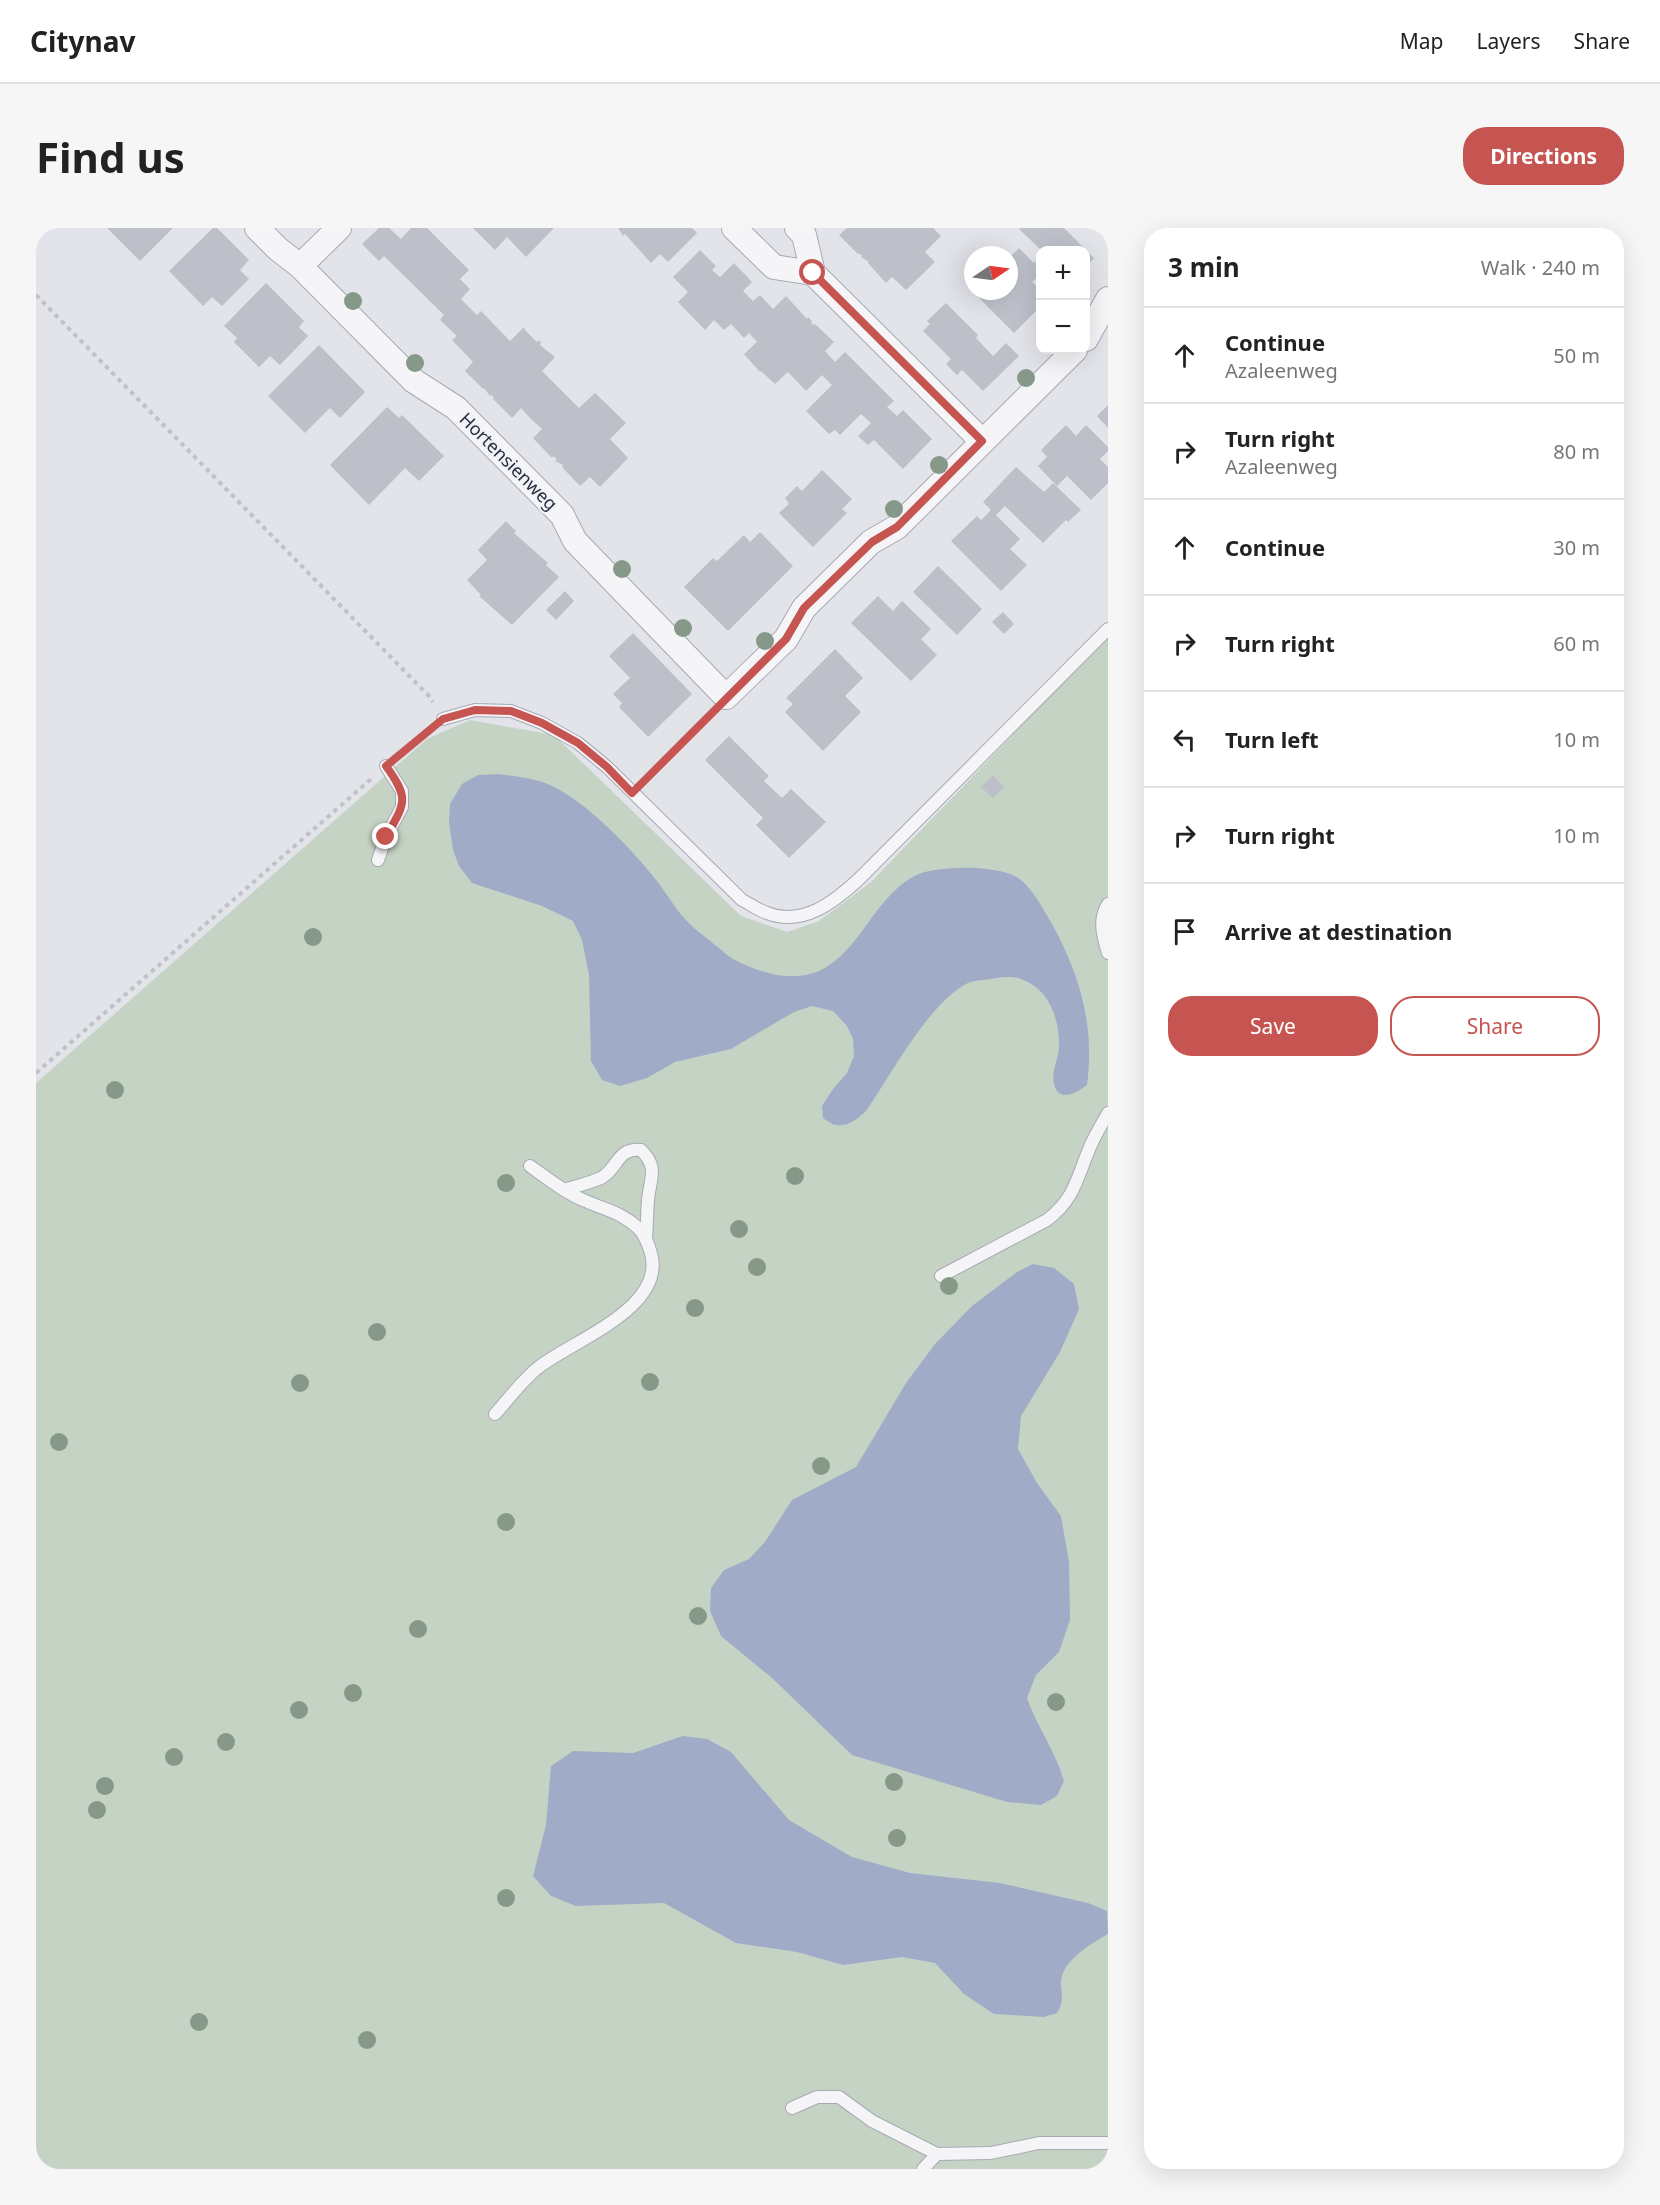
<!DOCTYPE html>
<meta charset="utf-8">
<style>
:root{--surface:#fff;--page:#f6f6f6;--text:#222;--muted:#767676;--line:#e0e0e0;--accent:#c65450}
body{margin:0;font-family:"Noto Sans",sans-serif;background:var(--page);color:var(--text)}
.controls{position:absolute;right:18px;top:18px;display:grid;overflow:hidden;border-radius:12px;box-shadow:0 6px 24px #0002}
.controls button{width:54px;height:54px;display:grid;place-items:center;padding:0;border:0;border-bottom:2px solid var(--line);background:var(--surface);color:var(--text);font:30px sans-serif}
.compass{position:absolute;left:928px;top:18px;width:54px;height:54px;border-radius:50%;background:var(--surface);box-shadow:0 6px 24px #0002;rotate:77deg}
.stop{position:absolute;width:18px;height:18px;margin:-14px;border:4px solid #c65450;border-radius:50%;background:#fff}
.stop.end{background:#c65450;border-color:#fff;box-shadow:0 2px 6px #0008}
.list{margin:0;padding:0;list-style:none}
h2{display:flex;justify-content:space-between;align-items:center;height:78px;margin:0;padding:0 24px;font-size:26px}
h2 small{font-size:20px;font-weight:400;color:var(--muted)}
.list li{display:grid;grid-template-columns:39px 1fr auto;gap:18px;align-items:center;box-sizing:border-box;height:96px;padding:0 24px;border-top:2px solid var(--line)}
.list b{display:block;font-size:22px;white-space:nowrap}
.list p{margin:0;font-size:20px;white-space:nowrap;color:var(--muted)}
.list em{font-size:20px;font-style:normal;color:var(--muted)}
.actions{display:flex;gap:12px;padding:18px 24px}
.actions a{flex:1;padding:14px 0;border:2px solid var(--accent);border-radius:24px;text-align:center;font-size:21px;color:var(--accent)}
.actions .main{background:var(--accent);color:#fff}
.icon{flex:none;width:33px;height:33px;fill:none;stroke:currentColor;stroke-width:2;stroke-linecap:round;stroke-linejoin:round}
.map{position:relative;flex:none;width:1072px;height:1941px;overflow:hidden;border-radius:24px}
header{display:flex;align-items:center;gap:36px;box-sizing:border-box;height:84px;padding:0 30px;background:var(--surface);border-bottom:2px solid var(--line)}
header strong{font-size:28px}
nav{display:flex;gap:33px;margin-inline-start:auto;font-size:21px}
.intro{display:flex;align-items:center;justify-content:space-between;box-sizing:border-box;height:144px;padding:0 36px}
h1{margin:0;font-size:42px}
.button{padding:15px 27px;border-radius:24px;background:var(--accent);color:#fff;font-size:21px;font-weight:700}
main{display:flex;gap:36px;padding:0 36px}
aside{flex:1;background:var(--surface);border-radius:24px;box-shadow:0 6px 24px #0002}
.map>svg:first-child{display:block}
</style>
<header>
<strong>Citynav</strong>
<nav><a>Map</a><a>Layers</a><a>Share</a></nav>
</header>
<div class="intro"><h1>Find us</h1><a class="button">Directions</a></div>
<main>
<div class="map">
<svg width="1072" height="1941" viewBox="0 0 1072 1941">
<rect width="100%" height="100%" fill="#e2e4ea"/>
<!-- green -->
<path fill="#c5d3c4" d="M 1072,408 L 1072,1941 L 0,1941 L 0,855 L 391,511 L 434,492 L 518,507 L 705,688 L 751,704 L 783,693 L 835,654 Z"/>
<!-- water -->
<g fill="#a0acc7">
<path d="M 461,546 C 479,548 498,550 514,557 C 550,573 597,622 621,653 C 631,666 640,682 651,693 C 659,702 670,709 679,717 C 685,721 690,727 697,731 C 724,745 758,756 787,741 C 823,722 839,671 875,650 C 889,641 907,641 923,640 C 939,639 972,641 985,652 C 998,663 1007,681 1016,696 C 1044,747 1059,798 1051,857 C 1041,865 1022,875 1018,856 C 1015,844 1022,832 1023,820 C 1024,791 1013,759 982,750 C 974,748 963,749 955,751 C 948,752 939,752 932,755 C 894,773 855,847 830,883 C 816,896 804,904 787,890 L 786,878 L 797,861 L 811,845 L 818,828 L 817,811 L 811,798 L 797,783 L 776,778 L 758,784 L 695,821 L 639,834 L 611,850 L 584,858 L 566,852 L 555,833 L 553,747 L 546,712 L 537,693 L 506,678 L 436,655 L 423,638 L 417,622 L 413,595 L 414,576 L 426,556 L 442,547 Z"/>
<path d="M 997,1036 L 1018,1040 L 1038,1056 L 1043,1081 L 1024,1124 L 985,1188 L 982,1221 L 1001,1255 L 1025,1288 L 1033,1334 L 1034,1392 L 1023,1424 L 1000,1447 L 991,1470 C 1001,1499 1020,1524 1028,1553 L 1021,1568 L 1005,1577 L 971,1574 L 816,1527 L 736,1450 L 685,1408 L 674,1383 L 675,1360 L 688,1342 L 713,1331 L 729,1314 L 756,1272 L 820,1239 L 870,1155 L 899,1116 L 936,1078 L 981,1044 Z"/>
<path d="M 647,1508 L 671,1511 L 695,1524 L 753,1592 L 816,1629 L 874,1645 L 964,1655 L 1052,1675 L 1071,1683 L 1072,1706 C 1056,1715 1032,1729 1026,1748 C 1022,1762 1031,1768 1021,1785 L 1008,1789 L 958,1786 L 928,1766 L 899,1735 L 866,1729 L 807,1737 L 761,1724 L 700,1715 L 628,1675 L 540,1678 L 515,1668 L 497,1648 L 510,1597 L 515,1538 L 537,1523 L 597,1525 Z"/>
</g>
<!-- building -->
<g fill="#bdbfc9">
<path d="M 71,0 L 137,0 L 104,33 Z"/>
<path d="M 177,0 L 181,0 L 213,32 L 204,42 L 213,51 L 186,78 L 176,69 L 167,78 L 133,43 Z"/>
<path d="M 343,0 L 353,0 L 365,11 L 375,0 L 391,0 L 433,42 L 424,51 L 434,61 L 425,71 L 441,87 L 445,83 L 474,113 L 488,99 L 489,102 L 501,114 L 503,112 L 505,115 L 504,117 L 519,129 L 506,143 L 543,180 L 559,165 L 590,195 L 574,211 L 592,230 L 564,259 L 554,249 L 544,258 L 526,239 L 527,237 L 519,233 L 521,231 L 517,228 L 516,230 L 497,210 L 506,201 L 495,191 L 485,180 L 476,190 L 457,171 L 458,169 L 455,167 L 454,168 L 448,160 L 447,161 L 429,143 L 437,134 L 416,112 L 421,108 L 404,92 L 408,87 L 348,28 L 343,33 L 326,16 Z"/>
<path d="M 437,0 L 518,0 L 490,29 L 471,9 L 459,22 Z"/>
<path d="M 582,0 L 656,0 L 661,5 L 632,34 L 624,26 L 615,35 L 589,6 L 587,8 L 586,6 Z"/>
<path d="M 811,0 L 897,0 L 905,8 L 889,24 L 899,34 L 870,62 L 856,49 L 850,55 L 832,35 L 833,34 L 825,29 L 826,28 L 823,25 L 822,26 L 803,7 Z"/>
<path d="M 985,0 L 1028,0 L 1058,30 L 1050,39 L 1050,22 L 1005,22 L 983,1 Z"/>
<path d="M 1057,0 L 1072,0 L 1072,14 Z"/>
<path d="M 983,20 L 998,35 L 1005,28 L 1005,46 L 996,54 L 1005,62 L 1005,78 L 978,105 L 938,65 L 973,63 L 973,30 Z"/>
<path d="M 664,22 L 680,38 L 676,42 L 684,49 L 698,35 L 716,54 L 707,63 L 717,73 L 724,67 L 737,81 L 750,68 L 771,91 L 772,89 L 776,93 L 775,94 L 777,97 L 779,96 L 798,114 L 789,123 L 799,134 L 809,124 L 858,173 L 851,179 L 861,188 L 867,182 L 896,211 L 867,241 L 838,212 L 832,217 L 822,208 L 835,195 L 825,186 L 804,207 L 799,202 L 793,206 L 770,183 L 796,157 L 786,147 L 770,163 L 752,144 L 739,156 L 725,143 L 724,144 L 708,126 L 721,114 L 713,105 L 708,110 L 695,96 L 688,102 L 678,92 L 669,102 L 642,74 L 652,64 L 637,49 Z"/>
<path d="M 230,55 L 268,93 L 263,99 L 272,108 L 244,137 L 234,128 L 223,139 L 198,114 L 201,110 L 188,98 Z"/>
<path d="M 910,75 L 942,107 L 940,110 L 957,128 L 970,115 L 983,128 L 947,163 L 926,142 L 921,147 L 910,136 L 915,131 L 887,103 L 894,96 L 891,93 Z"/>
<path d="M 283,117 L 329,164 L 304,190 L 294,180 L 269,205 L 232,168 Z"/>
<path d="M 1072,177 L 1072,200 L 1061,188 Z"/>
<path d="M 351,179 L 363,190 L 366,187 L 408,228 L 383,253 L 369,240 L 333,277 L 294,237 Z"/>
<path d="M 1030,197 L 1040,208 L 1050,197 L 1072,219 L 1072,223 L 1064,231 L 1072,239 L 1072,255 L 1055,272 L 1031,248 L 1021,258 L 1002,238 L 1011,229 L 1005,222 Z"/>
<path d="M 980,239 L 1008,264 L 1017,255 L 1045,282 L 1032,294 L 1030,292 L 1007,315 L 969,278 L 960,287 L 984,311 L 974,321 L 991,337 L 965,363 L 915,313 L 941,288 L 945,292 L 955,282 L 947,274 Z"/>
<path d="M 786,242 L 816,271 L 806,281 L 811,285 L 777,319 L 743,285 L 753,276 L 749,270 L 761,258 L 766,263 Z"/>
<path d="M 470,293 L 480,303 L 478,305 L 512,335 L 510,337 L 523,349 L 476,397 L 443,368 L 445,367 L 431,352 L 451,332 L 442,322 Z"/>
<path d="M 724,304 L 757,338 L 692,403 L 648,359 L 677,330 L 681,333 L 708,307 L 714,314 Z"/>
<path d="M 902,338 L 946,381 L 921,407 L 877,364 Z"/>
<path d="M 529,363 L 538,373 L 520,392 L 510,382 Z"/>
<path d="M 842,368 L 857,383 L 866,373 L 895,401 L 885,411 L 901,427 L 875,453 L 815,395 Z"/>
<path d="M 967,384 L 978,396 L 968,406 L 956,394 Z"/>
<path d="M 597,405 L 656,466 L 612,509 L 583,479 L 586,475 L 577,466 L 594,450 L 573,428 Z"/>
<path d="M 799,421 L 827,450 L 809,468 L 825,484 L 787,523 L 749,484 L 757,476 L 750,470 Z"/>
<path d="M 693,508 L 733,548 L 728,553 L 746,570 L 755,561 L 790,594 L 753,630 L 720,597 L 727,590 L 669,532 Z"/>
<path d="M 957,547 L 968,559 L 957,570 L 945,559 Z"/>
</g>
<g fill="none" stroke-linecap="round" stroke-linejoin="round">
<!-- lane casing -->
<g stroke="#a7aab4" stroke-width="14">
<g id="lane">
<path d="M 407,491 L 439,482 L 475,483 L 506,495 L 542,515 L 571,539 L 706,672 C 714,676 722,682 731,685 C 767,699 798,674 823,651 L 1072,401"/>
<path d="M 342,632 L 350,609 L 366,579 L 366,563 L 350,538"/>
<path d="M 1072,676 C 1062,691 1067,709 1072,725"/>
<path d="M 528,962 C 540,958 554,955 565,950 C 583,940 580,920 605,922 C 623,940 614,950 612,972 C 611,985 611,998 610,1011"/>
<path d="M 905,1048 L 1011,992 C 1039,971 1041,949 1054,919 C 1059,907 1066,896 1072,885"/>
<path d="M 459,1186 C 473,1171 486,1152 503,1139 C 537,1112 634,1079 614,1022 C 611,1013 608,1005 601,999 C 586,985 570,982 552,974 C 531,966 512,951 494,938"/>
<path d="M 756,1880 L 781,1869 L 803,1869 L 836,1893 L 901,1926 L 955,1925 L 1003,1915 L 1072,1915"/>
<path d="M 887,1941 L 901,1926"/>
</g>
</g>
<!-- street casing -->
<g stroke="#a7aab4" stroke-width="26">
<g id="street">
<path d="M 221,0 L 242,21 L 264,38 L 378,153 L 420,180 L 526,287 L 539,313 L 690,469 L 750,411 L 768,380 L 835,314 L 861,299 L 1039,122"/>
<path d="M 698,0 L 738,39 L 777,45"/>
<path d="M 761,0 L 768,7 L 777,45 L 946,213"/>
<path d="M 264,38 L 303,0"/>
<path d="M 1050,111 L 1072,71"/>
</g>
</g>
<!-- path -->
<g stroke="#c0c2c8" stroke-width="4" stroke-dasharray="4.5 4.5" stroke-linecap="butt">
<path d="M 0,67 L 393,468 L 397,474"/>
<path d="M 366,524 L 391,504"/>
<path d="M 611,550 L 671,489"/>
<path d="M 0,845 L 335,551"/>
</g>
<!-- lane -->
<use href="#lane" stroke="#f5f5f8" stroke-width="12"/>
<!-- street -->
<use href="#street" stroke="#f5f5f8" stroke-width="24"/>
</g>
<!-- trees -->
<g fill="#869989">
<circle cx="317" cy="73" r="9"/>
<circle cx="379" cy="135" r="9"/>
<circle cx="990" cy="150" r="9"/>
<circle cx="903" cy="237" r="9"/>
<circle cx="858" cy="281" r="9"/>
<circle cx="586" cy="341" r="9"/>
<circle cx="647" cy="400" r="9"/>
<circle cx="729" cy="413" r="9"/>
<circle cx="277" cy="709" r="9"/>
<circle cx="79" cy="862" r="9"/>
<circle cx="759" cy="948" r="9"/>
<circle cx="470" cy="955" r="9"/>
<circle cx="703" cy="1001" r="9"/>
<circle cx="721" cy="1039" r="9"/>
<circle cx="913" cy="1058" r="9"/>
<circle cx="659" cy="1080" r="9"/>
<circle cx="341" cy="1104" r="9"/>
<circle cx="614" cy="1154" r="9"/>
<circle cx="264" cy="1155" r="9"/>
<circle cx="23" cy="1214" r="9"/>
<circle cx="785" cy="1238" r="9"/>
<circle cx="470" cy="1294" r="9"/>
<circle cx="662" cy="1388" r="9"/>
<circle cx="382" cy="1401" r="9"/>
<circle cx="317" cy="1465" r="9"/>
<circle cx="1020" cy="1474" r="9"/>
<circle cx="263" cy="1482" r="9"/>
<circle cx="190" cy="1514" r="9"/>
<circle cx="138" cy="1529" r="9"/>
<circle cx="858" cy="1554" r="9"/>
<circle cx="69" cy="1558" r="9"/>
<circle cx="61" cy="1582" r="9"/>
<circle cx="861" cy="1610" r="9"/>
<circle cx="470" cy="1670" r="9"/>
<circle cx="163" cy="1794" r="9"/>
<circle cx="331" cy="1812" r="9"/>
</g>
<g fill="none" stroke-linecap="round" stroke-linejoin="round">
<!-- route -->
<path stroke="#c65450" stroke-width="8" d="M 350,609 C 369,575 374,571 350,538 L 407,491 L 439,482 L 475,483 L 506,495 L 542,515 L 571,539 L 596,565 L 750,411 L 768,380 L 836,314 L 861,299 L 946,213 L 777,45"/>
</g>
<g text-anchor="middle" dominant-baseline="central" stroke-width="4.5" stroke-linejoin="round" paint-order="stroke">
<!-- street labels -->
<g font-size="18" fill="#2b2f41" stroke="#f2f3f7">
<text transform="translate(473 233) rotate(45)">Hortensienweg</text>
</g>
</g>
</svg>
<div class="controls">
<button>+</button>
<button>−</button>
</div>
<svg class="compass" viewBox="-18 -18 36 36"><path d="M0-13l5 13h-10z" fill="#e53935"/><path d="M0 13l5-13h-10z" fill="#767676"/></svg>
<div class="stop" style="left:777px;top:45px"></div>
<div class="stop end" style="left:350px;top:609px"></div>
</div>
<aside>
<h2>3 min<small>Walk · 240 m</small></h2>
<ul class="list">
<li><svg class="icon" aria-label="ahead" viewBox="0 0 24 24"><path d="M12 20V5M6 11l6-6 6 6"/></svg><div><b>Continue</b><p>Azaleenweg</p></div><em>50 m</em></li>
<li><svg class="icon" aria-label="right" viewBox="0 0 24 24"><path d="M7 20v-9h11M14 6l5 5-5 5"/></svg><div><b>Turn right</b><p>Azaleenweg</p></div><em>80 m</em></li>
<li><svg class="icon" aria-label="ahead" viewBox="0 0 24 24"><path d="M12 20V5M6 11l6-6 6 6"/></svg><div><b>Continue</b></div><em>30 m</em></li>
<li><svg class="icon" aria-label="right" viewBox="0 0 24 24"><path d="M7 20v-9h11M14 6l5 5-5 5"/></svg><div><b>Turn right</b></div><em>60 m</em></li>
<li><svg class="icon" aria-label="left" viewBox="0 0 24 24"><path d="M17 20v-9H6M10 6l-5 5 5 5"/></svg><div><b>Turn left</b></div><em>10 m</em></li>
<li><svg class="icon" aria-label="right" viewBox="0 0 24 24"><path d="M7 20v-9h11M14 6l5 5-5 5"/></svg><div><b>Turn right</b></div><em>10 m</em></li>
<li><svg class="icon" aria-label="arrive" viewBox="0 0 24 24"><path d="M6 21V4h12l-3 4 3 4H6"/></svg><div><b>Arrive at destination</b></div></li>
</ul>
<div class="actions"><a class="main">Save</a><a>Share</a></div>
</aside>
</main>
